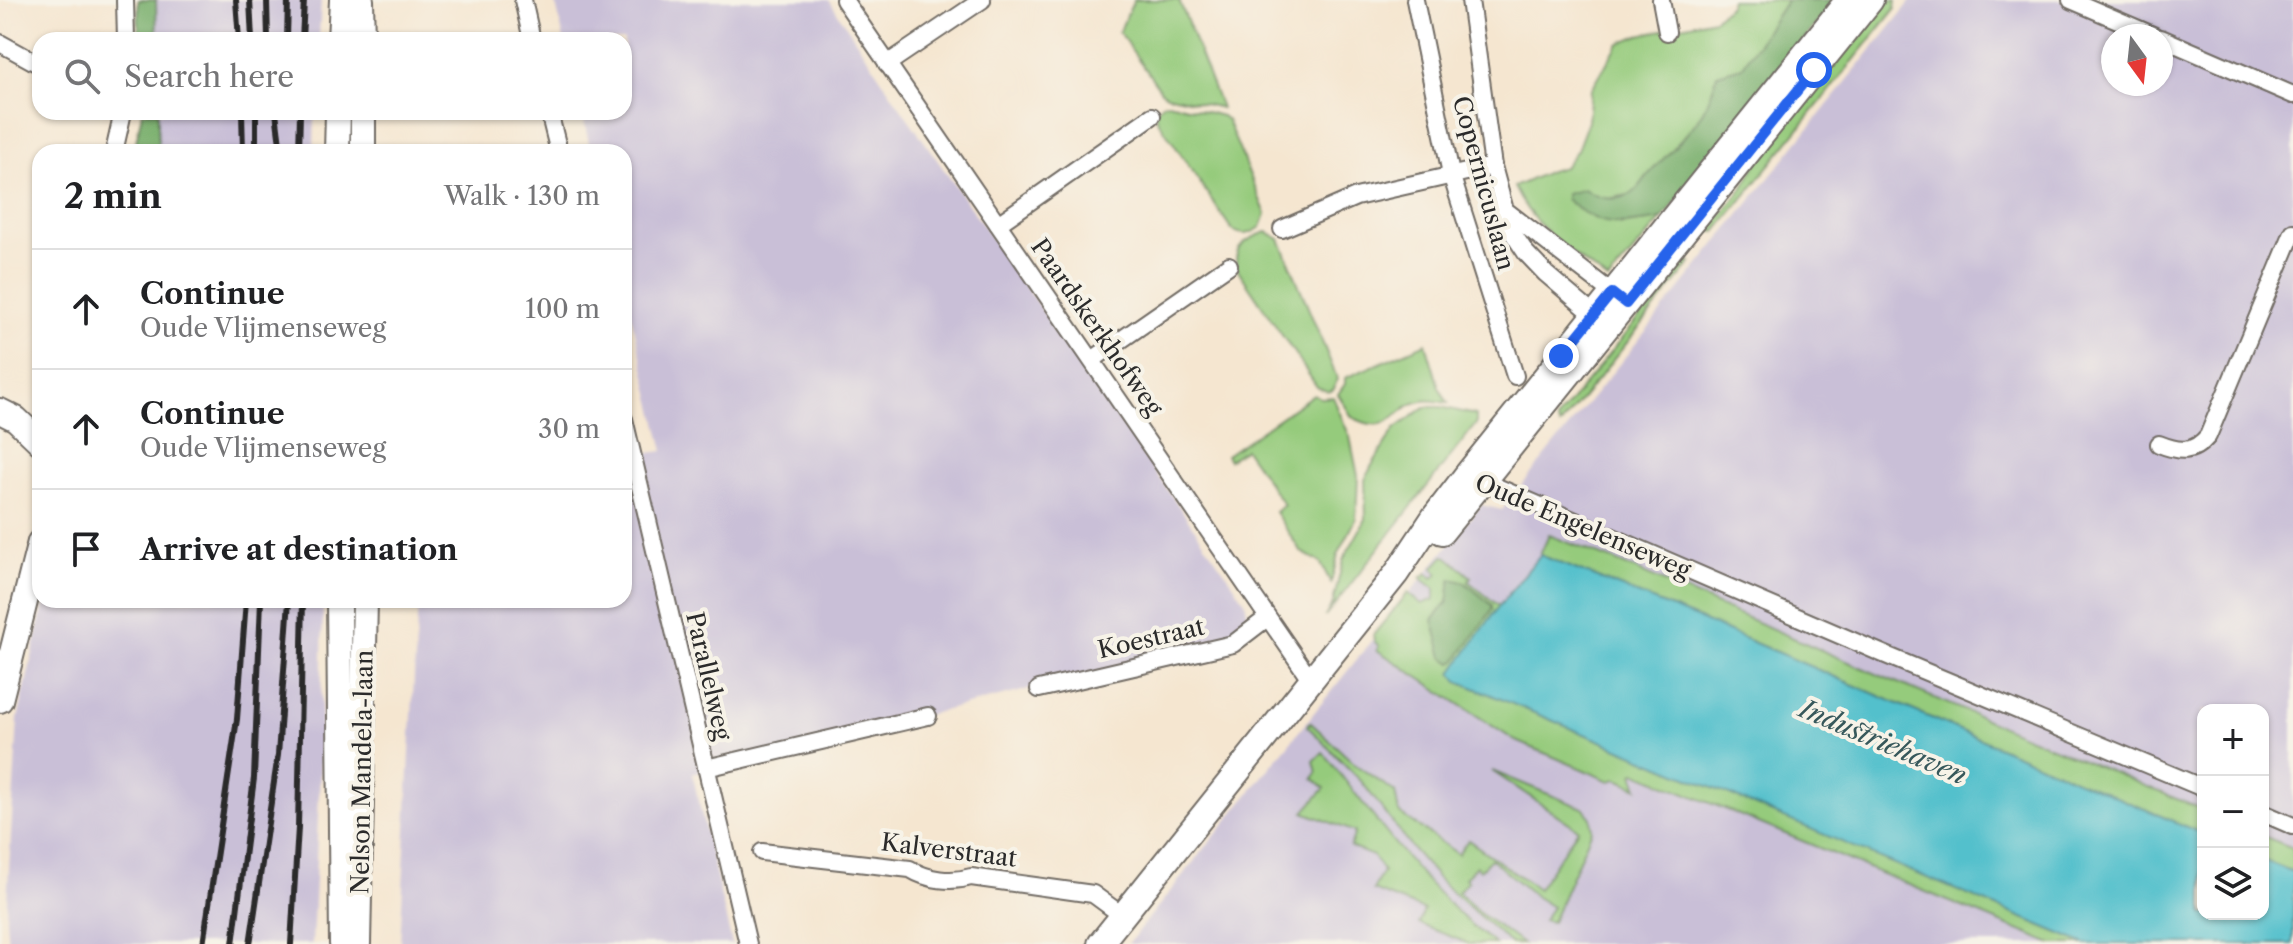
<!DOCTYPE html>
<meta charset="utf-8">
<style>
:root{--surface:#fff;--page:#f2f2f2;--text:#202124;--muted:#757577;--line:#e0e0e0}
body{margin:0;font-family:"Libre Caslon Text",serif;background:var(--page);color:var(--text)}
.controls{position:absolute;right:24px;bottom:24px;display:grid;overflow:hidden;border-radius:16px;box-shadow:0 2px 6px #0004}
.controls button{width:72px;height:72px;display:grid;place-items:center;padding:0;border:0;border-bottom:2px solid var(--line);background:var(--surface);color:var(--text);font:40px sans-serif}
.compass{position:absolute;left:2101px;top:24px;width:72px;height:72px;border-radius:50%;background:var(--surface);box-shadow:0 2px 6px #0004;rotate:165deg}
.stop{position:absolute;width:24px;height:24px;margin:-18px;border:6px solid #2563eb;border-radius:50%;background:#fff}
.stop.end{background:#2563eb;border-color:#fff;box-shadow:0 2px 8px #0008}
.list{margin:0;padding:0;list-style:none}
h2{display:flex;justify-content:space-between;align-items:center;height:104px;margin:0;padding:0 32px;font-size:34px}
h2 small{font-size:26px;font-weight:400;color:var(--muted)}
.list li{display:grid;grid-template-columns:52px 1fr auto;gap:24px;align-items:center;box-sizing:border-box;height:120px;padding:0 32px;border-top:2px solid var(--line)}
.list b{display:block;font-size:30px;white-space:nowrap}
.list p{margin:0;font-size:26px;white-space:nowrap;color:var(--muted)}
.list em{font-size:26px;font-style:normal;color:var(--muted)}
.icon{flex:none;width:44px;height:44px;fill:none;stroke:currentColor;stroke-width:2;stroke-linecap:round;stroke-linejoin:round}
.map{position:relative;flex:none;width:2293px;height:944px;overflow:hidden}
.search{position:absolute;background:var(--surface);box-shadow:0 2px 6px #0004;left:32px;top:32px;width:600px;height:88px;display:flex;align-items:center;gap:20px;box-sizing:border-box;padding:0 28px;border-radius:24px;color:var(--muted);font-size:30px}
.panel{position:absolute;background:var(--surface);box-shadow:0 2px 6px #0004;left:32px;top:144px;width:600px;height:464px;border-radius:24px}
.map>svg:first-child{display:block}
</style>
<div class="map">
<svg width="2293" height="944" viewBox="0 0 2293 944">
<rect width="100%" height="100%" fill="#f7f3e8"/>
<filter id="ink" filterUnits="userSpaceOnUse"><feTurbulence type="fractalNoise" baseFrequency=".0125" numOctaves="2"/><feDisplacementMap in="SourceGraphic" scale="16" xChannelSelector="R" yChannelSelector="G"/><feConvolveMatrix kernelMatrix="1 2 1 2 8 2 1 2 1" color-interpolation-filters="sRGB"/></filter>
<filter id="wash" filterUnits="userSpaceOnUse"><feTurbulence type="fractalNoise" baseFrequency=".006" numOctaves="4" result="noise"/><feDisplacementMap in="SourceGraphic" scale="32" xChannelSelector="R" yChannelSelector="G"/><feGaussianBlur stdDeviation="1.8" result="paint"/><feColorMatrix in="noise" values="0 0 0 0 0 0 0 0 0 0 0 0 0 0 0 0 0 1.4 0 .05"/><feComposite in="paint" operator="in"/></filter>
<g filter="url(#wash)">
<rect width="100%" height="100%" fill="#f5e6d0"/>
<!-- industrial -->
<g fill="#c9bfd7" fill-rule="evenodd">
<path d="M 143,0 L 321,0 L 319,40 L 144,40 Z"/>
<path d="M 555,0 L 829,0 L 898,104 L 1245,601 L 1249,622 L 1216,643 L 692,773 L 732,944 L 400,944 L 418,600 L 624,600 L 624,456 L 664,451 L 624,286 L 624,152 L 591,152 L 582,112 L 624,112 L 624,40 L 564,40 Z"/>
<path d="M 1912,0 L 2293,0 L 2293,875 L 2263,862 L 2263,710 L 2203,710 L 2203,837 L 1541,555 L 1499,606 L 1453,672 L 1458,681 L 2085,944 L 1128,944 L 1481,505 L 1502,510 ZM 2113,36 L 2161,36 L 2161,84 L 2113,84 Z"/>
<path d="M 144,112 L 315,112 L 314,152 L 139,152 Z"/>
<path d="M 45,600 L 323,600 L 320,774 L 312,944 L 8,944 L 6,918 L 18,719 Z"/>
</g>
<!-- green -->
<g fill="#95cb7c" stroke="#607b54" stroke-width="2">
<path d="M 1134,0 L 1179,0 L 1221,108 L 1167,95 L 1161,91 L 1119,32 Z"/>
<path d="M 1731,0 L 1787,0 L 1742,67 L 1717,74 L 1712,96 L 1703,115 L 1633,194 L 1607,199 L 1592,195 L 1620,225 L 1662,219 L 1608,281 C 1574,254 1533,229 1514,187 L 1550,171 L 1564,167 L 1577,150 L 1588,121 L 1591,90 L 1618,44 L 1639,35 L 1714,19 L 1729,6 Z"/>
<path d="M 1885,0 L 1896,1 L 1895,9 L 1716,232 L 1709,231 L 1742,189 L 1761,155 Z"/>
<path d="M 1168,102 L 1222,116 L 1227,120 L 1266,214 L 1261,227 C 1251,234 1243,237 1232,230 L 1157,119 L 1156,110 L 1163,103 Z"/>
<path d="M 1267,232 L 1280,239 L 1337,378 L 1334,389 L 1329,392 L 1317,387 L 1238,270 C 1230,248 1248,238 1267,232 Z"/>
<path d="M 1685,260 L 1691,263 L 1560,426 L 1557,421 L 1560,415 Z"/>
<path d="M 1426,343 L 1439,387 L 1448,403 C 1439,402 1430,399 1422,401 C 1393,406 1393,439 1352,417 L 1338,394 L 1345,384 L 1345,378 Z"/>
<path d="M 1314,394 L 1321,398 L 1333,397 L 1350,437 L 1358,476 L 1356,519 L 1338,555 L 1331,583 L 1320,562 L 1301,552 L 1275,512 L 1284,505 L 1245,449 L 1229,460 L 1226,455 Z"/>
<path d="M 1425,407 L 1441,407 L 1476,415 L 1476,424 L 1325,617 L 1333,603 L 1343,560 L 1366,519 L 1365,480 L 1371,467 L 1395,429 Z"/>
<path d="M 1549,535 L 1620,563 L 1879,675 L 2203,810 L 2203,834 L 1694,617 L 1540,555 Z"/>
<path d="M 1444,556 L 1448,557 L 1471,577 L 1468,581 L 1499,606 L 1453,672 L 1458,681 L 2085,944 L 2052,944 L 1635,772 L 1633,773 L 1638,788 L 1617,779 L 1610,781 L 1514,740 L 1377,650 L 1379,646 L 1374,641 L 1373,635 L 1408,593 L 1422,604 L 1435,599 L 1435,589 L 1421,578 L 1427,573 L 1433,578 L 1438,573 L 1433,568 Z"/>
<path d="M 1310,722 L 1356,765 L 1395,792 L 1399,813 L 1458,854 L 1468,840 L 1538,889 L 1578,829 L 1492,771 L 1583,808 L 1591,818 L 1592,830 L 1552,922 L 1543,920 L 1552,907 L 1536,897 L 1491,859 L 1480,870 L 1476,866 L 1465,878 L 1468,881 L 1458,892 L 1481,914 L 1522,944 L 1511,944 L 1442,883 L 1414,851 L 1361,781 L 1307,726 Z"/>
<path d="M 1323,752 C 1376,819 1426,892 1495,944 L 1469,944 L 1419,924 L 1424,910 L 1373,890 L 1383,871 L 1373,856 L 1350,847 L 1355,832 L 1304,812 L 1325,788 L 1313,778 L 1317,773 L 1314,761 Z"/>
<path d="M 2263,836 L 2293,848 L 2293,872 L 2263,860 Z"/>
</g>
<!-- forest -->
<g fill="#78af6c" stroke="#526d4c" stroke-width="2">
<path d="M 138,0 L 156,0 L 157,40 L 139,40 Z"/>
<path d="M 1787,0 L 1835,0 L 1662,219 C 1620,225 1600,230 1566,199 L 1566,194 L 1584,189 C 1597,199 1616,202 1631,194 C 1638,191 1643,181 1648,175 C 1680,140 1705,124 1717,74 L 1742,67 Z"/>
<path d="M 142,112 L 158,112 L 158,142 L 155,152 L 134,152 Z"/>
<path d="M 1451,579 L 1464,582 L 1492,605 L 1492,610 L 1456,661 L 1452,663 L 1443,657 L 1433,620 L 1448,602 Z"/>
</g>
<!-- water -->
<path fill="#53c0cc" stroke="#3f767c" stroke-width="2" d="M 1540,555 L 1694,617 L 2203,834 L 2203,914 L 2263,914 L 2263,860 L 2293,872 L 2293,944 L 2085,944 L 1458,681 L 1452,673 L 1499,606 Z"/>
</g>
<g filter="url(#ink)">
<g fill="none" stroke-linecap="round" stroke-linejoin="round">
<!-- street casing -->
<g stroke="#726c65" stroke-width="20">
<g id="street">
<path d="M 125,0 L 126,40"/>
<path d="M 523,0 L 532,40"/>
<path d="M 844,0 L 1311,680"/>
<path d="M 1415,0 L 1451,174 L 1515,376"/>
<path d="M 1470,0 L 1493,166 L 1510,229 L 1526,253 L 1546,274 L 1600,320"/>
<path d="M 1661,0 L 1667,32"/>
<path d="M 2071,0 L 2155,36"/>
<path d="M 2161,38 L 2293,95"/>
<path d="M 0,43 L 40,65"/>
<path d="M 887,64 L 982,0"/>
<path d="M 549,112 L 559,152"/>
<path d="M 114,152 L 123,112"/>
<path d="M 1505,210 L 1620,299"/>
<path d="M 998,224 L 1152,116"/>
<path d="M 1282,229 L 1356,197 L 1493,166"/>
<path d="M 1092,360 L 1229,265"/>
<path d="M 624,419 L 748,944"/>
<path d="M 2159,444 C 2179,452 2193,454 2208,436 L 2293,232"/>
<path d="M 1476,478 L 1881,653 L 2203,788"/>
<path d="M 1039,689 L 1233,644 L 1267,618"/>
<path d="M 706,768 L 928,716"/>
<path d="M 2263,813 L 2293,826"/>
<path d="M 762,852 L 910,869 C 928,880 951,883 971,877 L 1093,894 L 1123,916"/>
</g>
</g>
<!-- secondary casing -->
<g stroke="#726c65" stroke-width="28">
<g id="secondary">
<path d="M 361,0 L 362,40"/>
<path d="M 340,40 L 342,0"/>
<path d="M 363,112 L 363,152"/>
<path d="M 337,152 L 338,112"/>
<path d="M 0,411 L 16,419 L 40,442"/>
<path d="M 1442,532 L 1871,0"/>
<path d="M 339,600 L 342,944"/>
<path d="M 0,700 L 40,542"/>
<path d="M 358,944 L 365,600"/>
<path d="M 1100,944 L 1396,574 L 1434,517 L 1467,474 L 1848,0"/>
</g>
</g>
<!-- street -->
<use href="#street" stroke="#fff" stroke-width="16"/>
<!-- secondary -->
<use href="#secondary" stroke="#fff" stroke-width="24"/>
<!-- rail -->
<g stroke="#2b2b2b" stroke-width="6">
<path d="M 236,0 L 239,40"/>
<path d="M 250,0 L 252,40"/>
<path d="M 267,0 L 268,40"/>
<path d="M 287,40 L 288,0"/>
<path d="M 302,40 L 304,0"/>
<path d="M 242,112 L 243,152"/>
<path d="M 256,112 L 256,152"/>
<path d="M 276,112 L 281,152"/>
<path d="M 299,152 L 300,112"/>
<path d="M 203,944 L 237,719 L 246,600"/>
<path d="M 233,944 L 254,778 L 261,600"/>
<path d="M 250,944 L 278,755 L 289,600"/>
<path d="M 291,944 L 298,827 L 303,600"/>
</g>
</g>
</g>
<g fill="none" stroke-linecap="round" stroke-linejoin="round" filter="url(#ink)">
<!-- route -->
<path stroke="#2563eb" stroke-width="10" d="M 1561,356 L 1612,293 L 1626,304 L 1814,70"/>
</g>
<g text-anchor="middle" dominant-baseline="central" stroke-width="8" stroke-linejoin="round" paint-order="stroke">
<!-- street labels -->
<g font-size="24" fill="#2b2b2b" stroke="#f7f3e8">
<text transform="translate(1484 183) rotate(75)">Copernicuslaan</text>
<text transform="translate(1097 327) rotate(55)">Paardskerkhofweg</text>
<text transform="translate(1583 526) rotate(23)">Oude Engelenseweg</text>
<text transform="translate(1151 638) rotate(-13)">Koestraat</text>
<text transform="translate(709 676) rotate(77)">Parallelweg</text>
<text transform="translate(362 772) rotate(-89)">Nelson Mandela-laan</text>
<text transform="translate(949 850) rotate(7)">Kalverstraat</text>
</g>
<!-- water labels -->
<g font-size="26" font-style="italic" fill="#37585b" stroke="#f7f3e8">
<text transform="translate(1883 742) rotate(23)">Industriehaven</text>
</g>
</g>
</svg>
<div class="controls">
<button>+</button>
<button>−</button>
<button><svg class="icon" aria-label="layers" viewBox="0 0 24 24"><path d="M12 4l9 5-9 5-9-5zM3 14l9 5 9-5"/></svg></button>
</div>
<svg class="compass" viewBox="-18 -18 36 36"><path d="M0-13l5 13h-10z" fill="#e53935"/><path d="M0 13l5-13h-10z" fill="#757577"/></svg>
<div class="stop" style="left:1814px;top:70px"></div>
<div class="stop end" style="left:1561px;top:356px"></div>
<div class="search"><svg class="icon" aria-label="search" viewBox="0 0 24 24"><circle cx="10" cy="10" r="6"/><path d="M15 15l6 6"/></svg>Search here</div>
<section class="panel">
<h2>2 min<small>Walk · 130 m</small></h2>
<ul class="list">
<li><svg class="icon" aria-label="ahead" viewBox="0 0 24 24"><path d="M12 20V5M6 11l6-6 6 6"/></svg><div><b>Continue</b><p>Oude Vlijmenseweg</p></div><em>100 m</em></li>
<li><svg class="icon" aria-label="ahead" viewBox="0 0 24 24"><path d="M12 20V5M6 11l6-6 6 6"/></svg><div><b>Continue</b><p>Oude Vlijmenseweg</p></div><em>30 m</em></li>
<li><svg class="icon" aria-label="arrive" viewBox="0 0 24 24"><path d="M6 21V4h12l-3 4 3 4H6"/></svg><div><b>Arrive at destination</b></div></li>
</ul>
</section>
</div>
